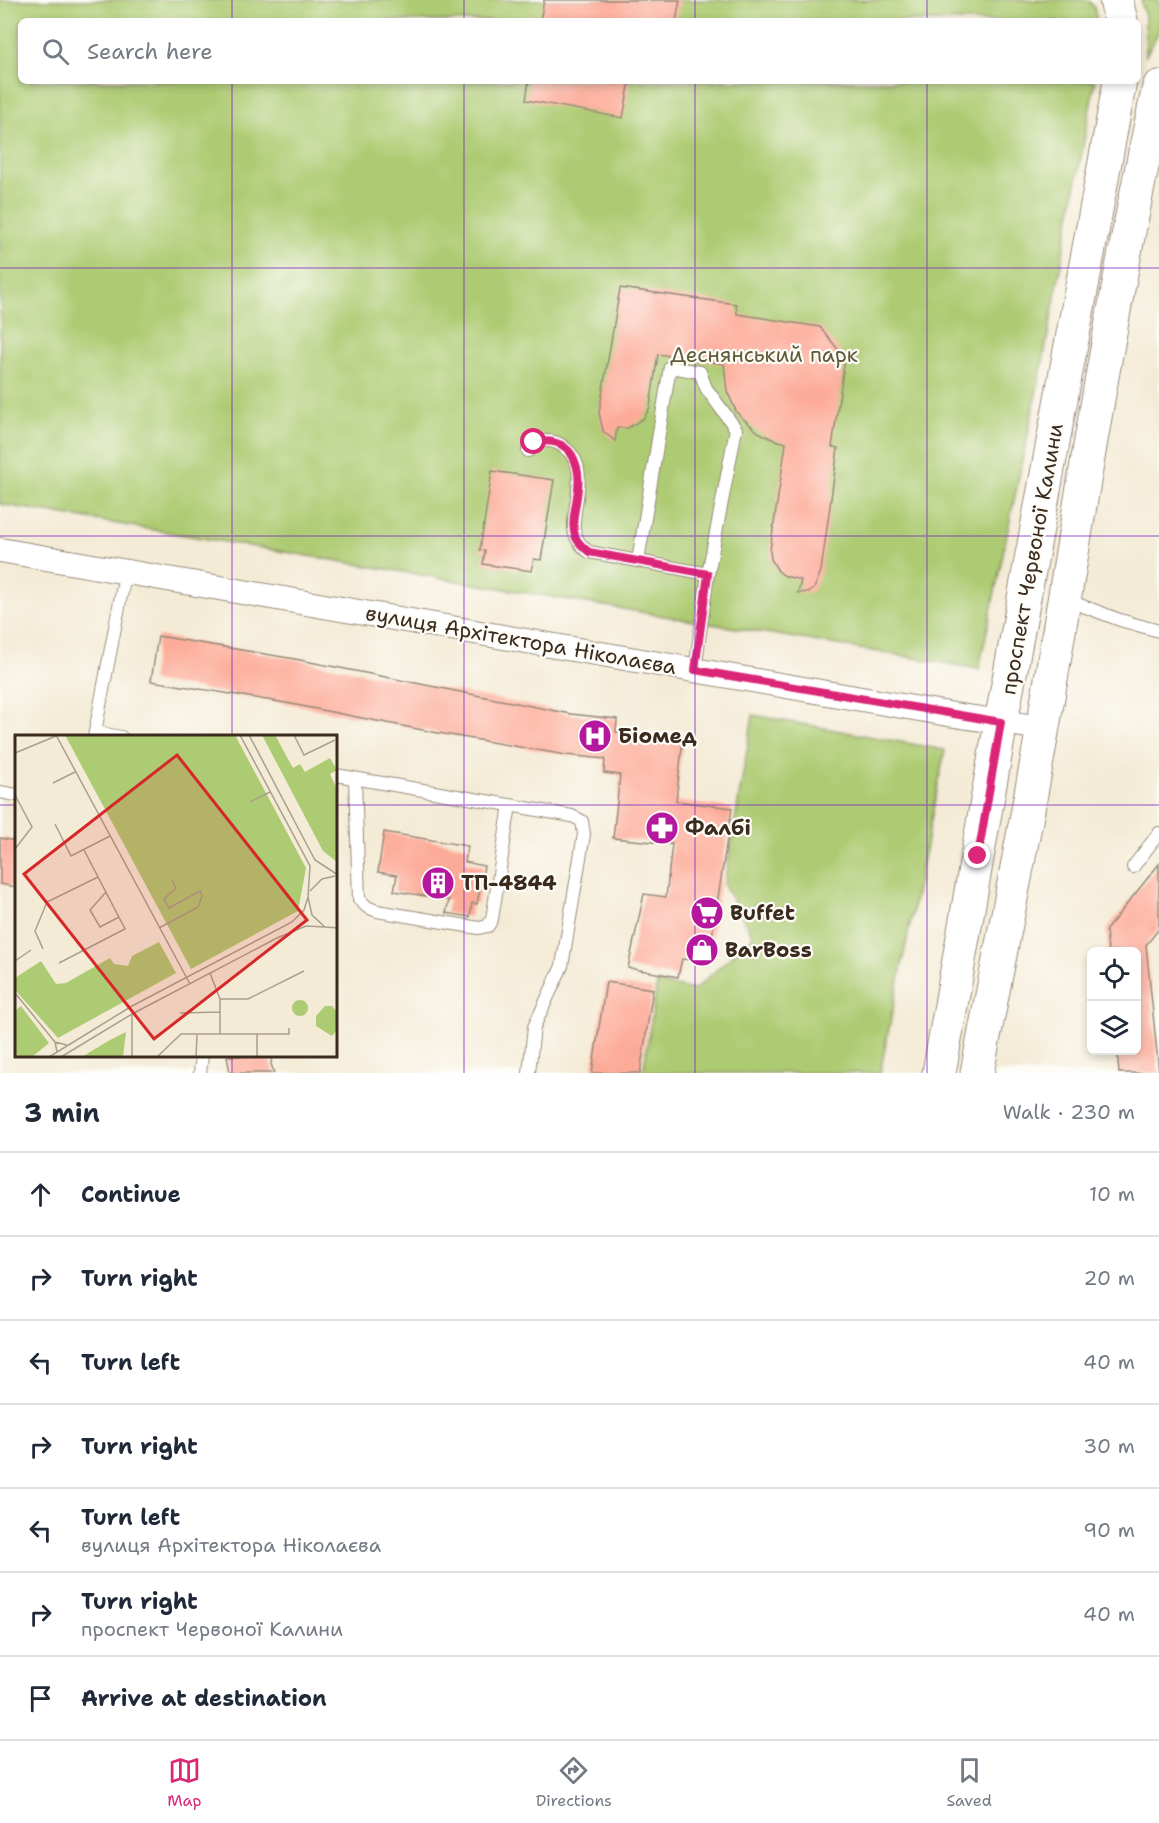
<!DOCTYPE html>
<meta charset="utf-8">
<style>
:root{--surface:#fff;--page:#f6f6f7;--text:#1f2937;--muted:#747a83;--line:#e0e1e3;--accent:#db2777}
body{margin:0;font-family:"Shantell Sans",sans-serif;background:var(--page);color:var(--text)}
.controls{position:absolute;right:18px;bottom:18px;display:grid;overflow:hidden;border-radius:9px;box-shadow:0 3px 9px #0003}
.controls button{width:54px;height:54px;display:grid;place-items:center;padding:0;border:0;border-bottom:2px solid var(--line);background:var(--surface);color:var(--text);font:30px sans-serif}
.stop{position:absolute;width:18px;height:18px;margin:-14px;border:4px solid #db2777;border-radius:50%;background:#fff}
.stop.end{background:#db2777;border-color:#fff;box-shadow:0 2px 6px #0008}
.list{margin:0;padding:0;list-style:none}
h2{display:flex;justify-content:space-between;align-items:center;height:78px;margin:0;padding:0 24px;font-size:26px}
h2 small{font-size:20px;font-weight:400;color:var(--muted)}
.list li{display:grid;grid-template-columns:39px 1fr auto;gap:18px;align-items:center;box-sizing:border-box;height:84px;padding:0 24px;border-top:2px solid var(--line)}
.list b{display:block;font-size:22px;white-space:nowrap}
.list p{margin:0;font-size:20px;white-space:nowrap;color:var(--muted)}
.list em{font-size:20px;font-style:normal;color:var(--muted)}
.icon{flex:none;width:33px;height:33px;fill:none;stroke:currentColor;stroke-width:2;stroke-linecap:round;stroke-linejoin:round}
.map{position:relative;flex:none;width:1159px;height:1073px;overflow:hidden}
.search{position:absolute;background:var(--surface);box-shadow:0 3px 9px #0003;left:18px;right:18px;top:18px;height:66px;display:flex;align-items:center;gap:15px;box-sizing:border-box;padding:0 21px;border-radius:9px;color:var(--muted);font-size:22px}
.sheet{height:666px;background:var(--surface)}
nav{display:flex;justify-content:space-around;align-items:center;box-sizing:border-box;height:84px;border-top:2px solid var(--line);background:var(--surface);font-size:16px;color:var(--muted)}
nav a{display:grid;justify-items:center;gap:3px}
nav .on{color:var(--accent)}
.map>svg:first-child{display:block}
</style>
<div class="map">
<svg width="1159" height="1073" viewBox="0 0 1159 1073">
<rect width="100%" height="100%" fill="#fdfcf7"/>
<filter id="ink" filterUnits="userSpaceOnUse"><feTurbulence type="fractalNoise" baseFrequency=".0167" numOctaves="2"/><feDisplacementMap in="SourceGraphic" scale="12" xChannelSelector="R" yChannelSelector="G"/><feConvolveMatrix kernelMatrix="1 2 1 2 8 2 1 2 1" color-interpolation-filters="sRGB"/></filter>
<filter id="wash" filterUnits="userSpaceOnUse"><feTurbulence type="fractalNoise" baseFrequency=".008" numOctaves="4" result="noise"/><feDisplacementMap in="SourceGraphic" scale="24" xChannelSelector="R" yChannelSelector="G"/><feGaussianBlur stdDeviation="1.35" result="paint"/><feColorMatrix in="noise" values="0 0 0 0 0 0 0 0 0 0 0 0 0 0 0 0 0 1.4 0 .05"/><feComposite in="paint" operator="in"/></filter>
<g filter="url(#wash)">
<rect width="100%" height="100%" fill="#f4ebd6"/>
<!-- green -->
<g fill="#adcb72" stroke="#747a48" stroke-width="1.5">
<path d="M 0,0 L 1088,0 L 1094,7 L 1097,21 L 21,21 L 21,81 L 1095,81 L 1045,351 L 979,669 L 0,504 Z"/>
<path d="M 1141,0 L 1159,0 L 1159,31 L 1146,55 L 1145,18 Z"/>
<path d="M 753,715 L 945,750 L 880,1073 L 643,1073 L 657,983 L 695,990 L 753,936 L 724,885 Z"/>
</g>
<g id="blocks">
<!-- building -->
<g fill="#fdab99">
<path d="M 544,0 L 680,0 L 676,21 L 540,21 Z"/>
<path d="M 529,81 L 630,81 L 623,118 L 526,100 Z"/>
<path d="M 620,288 L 736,304 L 737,314 L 820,327 L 845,358 L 832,447 L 838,448 L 821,571 L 814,589 L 809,592 L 798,593 L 801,580 L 785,576 L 778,571 L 771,559 L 770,550 L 786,443 L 772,439 L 758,432 L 737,413 L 727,391 L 724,364 L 658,354 L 650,407 L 644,418 L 628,428 L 617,428 L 615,441 L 603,431 L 599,413 Z"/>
<path d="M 492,471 L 554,480 L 541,560 L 534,559 L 532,571 L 483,564 L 485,551 L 480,550 Z"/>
<path d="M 158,636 L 295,659 L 571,714 L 617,719 L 616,732 L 683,739 L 676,801 L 732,808 L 708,962 L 682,959 L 678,977 L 628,968 L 644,894 L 666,897 L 672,844 L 613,838 L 620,775 L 604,773 L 605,759 L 566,755 L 438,733 L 286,703 L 151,681 Z"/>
<path d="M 384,832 L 468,846 L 465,862 L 484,866 L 477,904 L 472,903 L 470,917 L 446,913 L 449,900 L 394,891 L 397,875 L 378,872 Z"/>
<path d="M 0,838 L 16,841 L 16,887 L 0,884 Z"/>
<path d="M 1159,864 L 1159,929 L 1146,945 L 1159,1073 L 1119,1073 L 1117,1050 L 1136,1050 L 1136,951 L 1108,951 L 1106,930 Z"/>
<path d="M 606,982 L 653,989 L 640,1073 L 592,1073 Z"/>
<path d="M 227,1056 L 272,1056 L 271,1064 L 274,1073 L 230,1073 Z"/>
</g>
</g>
</g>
<g filter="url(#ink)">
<use href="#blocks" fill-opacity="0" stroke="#988a7a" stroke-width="1.5"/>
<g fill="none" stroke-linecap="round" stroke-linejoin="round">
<!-- service casing -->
<g stroke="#988a7a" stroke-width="14">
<g id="service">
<path d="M 528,451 L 534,442 C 546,440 556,440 565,448 C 591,468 572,503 574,529 C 575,539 581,546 589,552 L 638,561 L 670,367 L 700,372 L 706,388 L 736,429 L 708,574 L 695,670"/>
<path d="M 638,561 L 708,574"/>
<path d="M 1067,600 L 1120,620 L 1159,631"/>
<path d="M 95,732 L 121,737"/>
<path d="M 94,737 L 126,570"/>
<path d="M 336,775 L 572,816 L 582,821 L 584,834 L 562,966 L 534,1027 L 529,1073"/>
<path d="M 355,779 L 359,899 L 367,907 L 377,911 L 479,928 L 488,926 L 492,919 L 510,805"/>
<path d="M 0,792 L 16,795"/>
<path d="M 1133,867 L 1159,833"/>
<path d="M 200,1073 L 202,1056"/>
</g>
</g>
<!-- minor casing -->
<g stroke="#988a7a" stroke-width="26">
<path id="minor" d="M 0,550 L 954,715 L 1042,728"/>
</g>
<!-- secondary casing -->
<g stroke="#988a7a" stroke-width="35">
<g id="secondary">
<path d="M 1116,0 L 1121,21"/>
<path d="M 939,1073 L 1001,722 L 1120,81"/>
<path d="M 977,1073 C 999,958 1023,842 1043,727 C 1079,513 1112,299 1159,87"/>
</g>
</g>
<!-- service -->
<use href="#service" stroke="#fff" stroke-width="12"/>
<!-- minor -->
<use href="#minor" stroke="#fff" stroke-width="24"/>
<!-- secondary -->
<use href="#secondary" stroke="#fff" stroke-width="33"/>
</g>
</g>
<g fill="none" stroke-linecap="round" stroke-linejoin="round" filter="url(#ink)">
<!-- route -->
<path stroke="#db2777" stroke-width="8" d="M 534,442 C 549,440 563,441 572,455 C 589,485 566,515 576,538 C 579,544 584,548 589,552 L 708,574 L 695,670 L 1001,722 L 978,856"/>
</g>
<!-- grid -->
<path fill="none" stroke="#7b2cbf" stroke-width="1.5" stroke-opacity="0.55" d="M 232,0 L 232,21M 464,0 L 464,21M 695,0 L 695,21M 927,0 L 927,21M 232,81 L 232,737M 464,81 L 464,1073M 695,81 L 695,1073M 927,81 L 927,1073M 0,268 L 1159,268M 0,536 L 1159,536M 0,805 L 16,805M 336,805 L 1159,805M 232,1056 L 232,1073"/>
<!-- icons -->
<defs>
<g id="hospital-disc" transform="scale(1.725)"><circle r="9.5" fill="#b5179e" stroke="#fdfcf7"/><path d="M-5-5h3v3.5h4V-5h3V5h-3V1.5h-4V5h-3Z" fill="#fff"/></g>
<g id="pharmacy-disc" transform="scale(1.725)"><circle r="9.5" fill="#b5179e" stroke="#fdfcf7"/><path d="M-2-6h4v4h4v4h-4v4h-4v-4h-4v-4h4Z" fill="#fff"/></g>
<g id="building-disc" transform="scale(1.725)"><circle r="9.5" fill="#b5179e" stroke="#fdfcf7"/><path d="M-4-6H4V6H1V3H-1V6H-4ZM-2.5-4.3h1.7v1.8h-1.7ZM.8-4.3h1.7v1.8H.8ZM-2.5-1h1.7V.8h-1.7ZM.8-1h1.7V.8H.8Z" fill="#fff"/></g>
<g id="supermarket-disc" transform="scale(1.725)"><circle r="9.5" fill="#b5179e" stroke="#fdfcf7"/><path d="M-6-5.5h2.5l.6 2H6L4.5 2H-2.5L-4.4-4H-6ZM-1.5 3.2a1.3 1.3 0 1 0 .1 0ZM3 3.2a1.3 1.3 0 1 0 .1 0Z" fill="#fff"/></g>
<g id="shop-disc" transform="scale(1.725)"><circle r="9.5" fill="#b5179e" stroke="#fdfcf7"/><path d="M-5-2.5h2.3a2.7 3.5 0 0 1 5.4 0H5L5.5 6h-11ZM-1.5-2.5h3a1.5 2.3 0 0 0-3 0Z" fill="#fff"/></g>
</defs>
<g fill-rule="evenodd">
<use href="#hospital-disc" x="595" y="736"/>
<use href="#pharmacy-disc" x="662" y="828"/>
<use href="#building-disc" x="438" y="883"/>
<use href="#supermarket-disc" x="707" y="913"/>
<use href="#shop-disc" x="702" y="950"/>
</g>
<g text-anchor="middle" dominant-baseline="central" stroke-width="4.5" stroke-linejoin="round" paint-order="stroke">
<!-- park labels -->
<g font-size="21" fill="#5d5a37" stroke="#fdfcf7">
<text x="764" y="355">Деснянський парк</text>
</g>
<!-- street labels -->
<g font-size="21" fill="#3b2a1e" stroke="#fdfcf7">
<text transform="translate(1032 559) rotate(-80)">проспект Червоної Калини</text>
<text transform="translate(521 640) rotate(10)">вулиця Архітектора Ніколаєва</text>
</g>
<!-- poi labels -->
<g font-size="21" font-weight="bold" fill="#3b2a1e" stroke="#fdfcf7" text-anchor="start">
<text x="618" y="736">Біомед</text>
<text x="685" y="828">Фалбі</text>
<text x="461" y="883">ТП-4844</text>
<text x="730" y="913">Buffet</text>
<text x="725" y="950">BarBoss</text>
</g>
</g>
<!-- overview -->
<g transform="translate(15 735)">
<rect width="322" height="322" fill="#f4ebd6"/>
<path d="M 50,0 L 220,0 L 291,133 L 283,176 L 176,234 ZM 247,0 L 260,0 L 278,33 L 285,29 L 290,37 L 315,23 L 322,35 L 315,39 L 322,54 L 322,127 L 308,116 ZM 144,207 L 161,238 L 43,303 L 0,255 L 0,243 L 26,226 L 41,249 L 51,248 L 95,223 L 99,229 L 113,231 L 117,221 ZM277 273a8 8 0 1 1 16 0a8 8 0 1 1-16 0ZM 6,271 L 34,308 L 17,322 L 0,322 L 0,276 ZM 310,271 L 317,271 L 322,277 L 322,295 L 317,301 L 301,291 L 301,281 ZM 111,297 L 108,322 L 67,322 L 93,306 Z" fill="#adcb72"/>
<path fill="none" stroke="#aa9e8c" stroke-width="1.5" d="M 41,0 L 175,249M 225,0 L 295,131 L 293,162 L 297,180 L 310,192 L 323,193M 234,0 L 300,125 L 323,140M 279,0 L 289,20 L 320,5M 0,18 L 41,1M 38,48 L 60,37M 0,60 L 17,92 L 0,114M 235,67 L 255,57M 40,89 L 56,121 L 95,101M 295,156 L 307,144 L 320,141M 91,157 L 75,175 L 85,192 L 104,182M 144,193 L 183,172 L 187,161 L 185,156 L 154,173 L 149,164 L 161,153 L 157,145M 28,214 L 20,196 L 32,167 L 83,142M 0,226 L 16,215M 44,228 L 110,194 L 69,115M 195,238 L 205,264 L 233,264 L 289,236M 0,258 L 40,307M 205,264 L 205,299M 165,278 L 205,277M 117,279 L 117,322M 242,299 L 242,322M 42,317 L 40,307 L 52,310M 34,322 L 117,271 L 277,187 L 289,175 L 293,162M 46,322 L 117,279 L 262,203 L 291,191 L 310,192M 142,322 L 166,299 L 274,299 L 274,293M 181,322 L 182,300"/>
<path fill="#d62828" fill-opacity="0.15" stroke="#d62828" stroke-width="3" d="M 162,20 L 292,185 L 139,304 L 9,139 Z"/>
<rect width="322" height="322" fill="none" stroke="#3b2a1e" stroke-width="3"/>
</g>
</svg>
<div class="controls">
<button><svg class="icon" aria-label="locate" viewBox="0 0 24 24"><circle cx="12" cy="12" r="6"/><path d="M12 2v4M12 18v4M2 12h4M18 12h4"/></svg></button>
<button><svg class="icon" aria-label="layers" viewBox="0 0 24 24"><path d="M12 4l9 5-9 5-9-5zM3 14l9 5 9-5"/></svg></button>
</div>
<div class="stop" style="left:534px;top:442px"></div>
<div class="stop end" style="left:978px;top:856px"></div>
<div class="search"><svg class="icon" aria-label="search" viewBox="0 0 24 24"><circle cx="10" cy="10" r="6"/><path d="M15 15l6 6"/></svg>Search here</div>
</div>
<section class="sheet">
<h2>3 min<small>Walk · 230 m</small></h2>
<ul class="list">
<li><svg class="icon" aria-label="ahead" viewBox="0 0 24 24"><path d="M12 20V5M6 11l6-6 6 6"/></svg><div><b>Continue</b></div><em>10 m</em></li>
<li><svg class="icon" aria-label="right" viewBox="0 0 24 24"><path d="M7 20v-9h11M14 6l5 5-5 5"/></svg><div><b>Turn right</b></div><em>20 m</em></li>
<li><svg class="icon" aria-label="left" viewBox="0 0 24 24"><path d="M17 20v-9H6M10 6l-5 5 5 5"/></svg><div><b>Turn left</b></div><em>40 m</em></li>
<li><svg class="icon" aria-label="right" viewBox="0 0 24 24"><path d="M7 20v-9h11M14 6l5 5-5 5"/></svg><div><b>Turn right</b></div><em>30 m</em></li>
<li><svg class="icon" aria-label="left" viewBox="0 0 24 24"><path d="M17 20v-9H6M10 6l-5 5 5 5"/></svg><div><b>Turn left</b><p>вулиця Архітектора Ніколаєва</p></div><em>90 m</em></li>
<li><svg class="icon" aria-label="right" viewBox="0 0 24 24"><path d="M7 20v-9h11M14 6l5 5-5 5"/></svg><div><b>Turn right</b><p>проспект Червоної Калини</p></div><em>40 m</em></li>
<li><svg class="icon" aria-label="arrive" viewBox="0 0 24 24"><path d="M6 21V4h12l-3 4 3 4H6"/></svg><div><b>Arrive at destination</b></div></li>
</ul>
</section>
<nav>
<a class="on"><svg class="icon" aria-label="map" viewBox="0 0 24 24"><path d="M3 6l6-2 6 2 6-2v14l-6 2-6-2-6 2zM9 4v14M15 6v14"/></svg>Map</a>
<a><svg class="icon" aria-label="directions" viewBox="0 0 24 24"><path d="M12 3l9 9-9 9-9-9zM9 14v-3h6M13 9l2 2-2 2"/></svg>Directions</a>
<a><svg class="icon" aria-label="saved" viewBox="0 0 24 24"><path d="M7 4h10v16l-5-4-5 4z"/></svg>Saved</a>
</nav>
